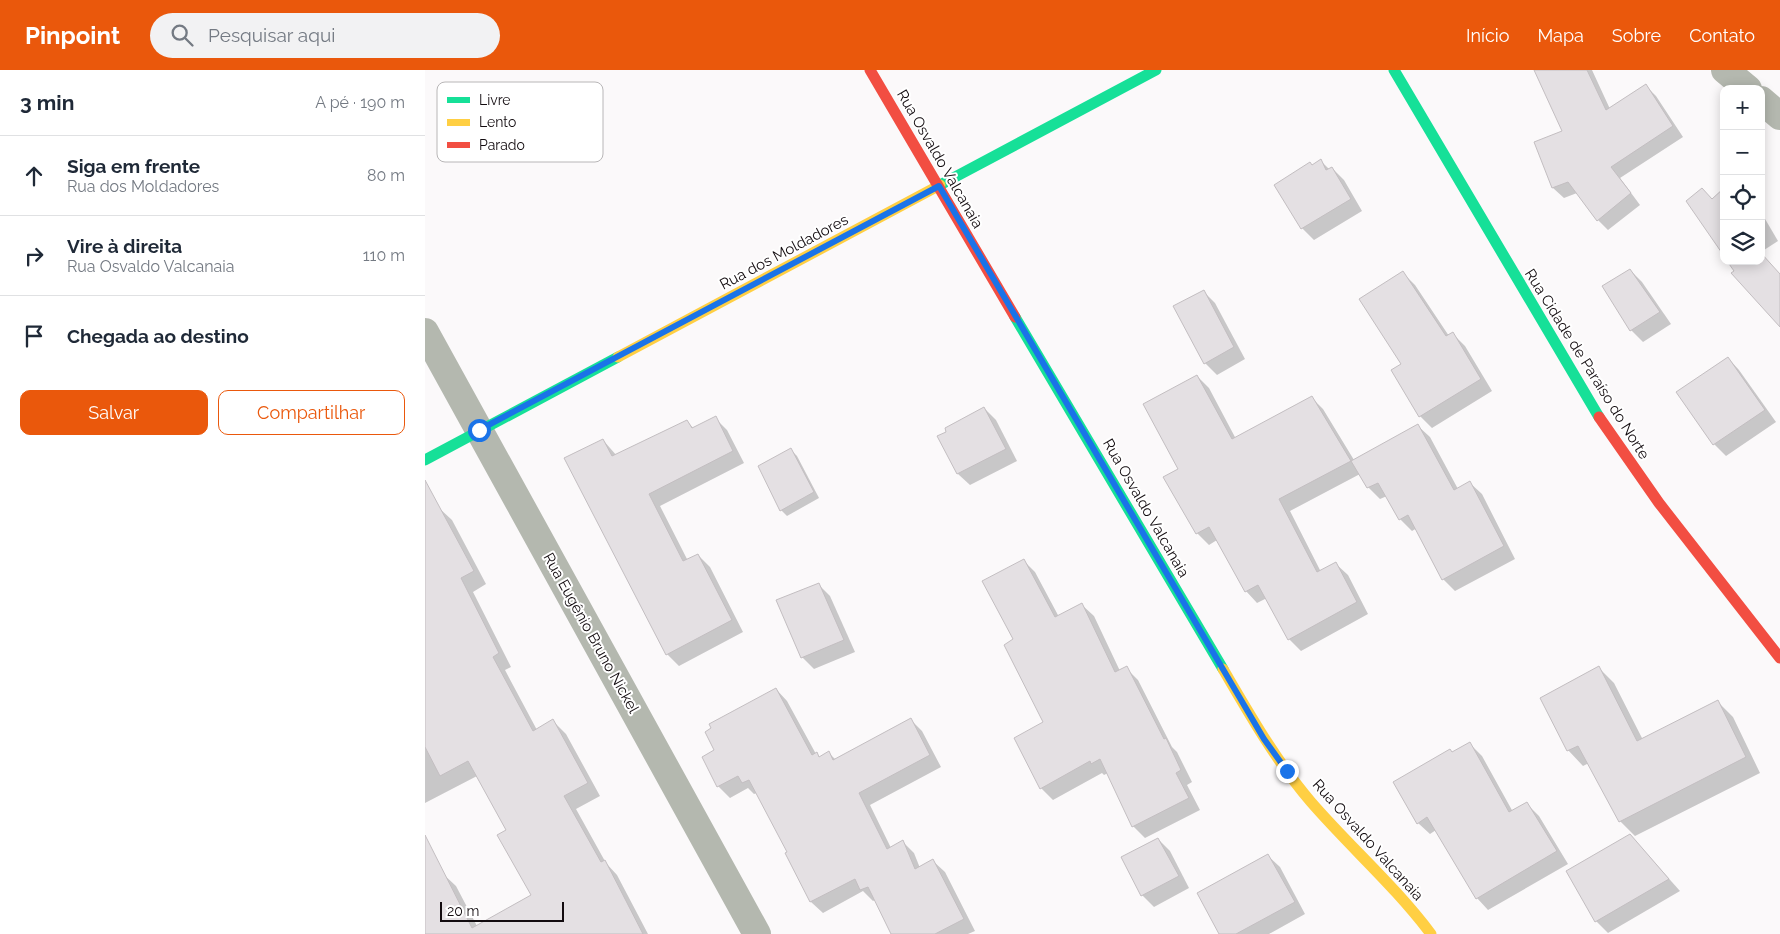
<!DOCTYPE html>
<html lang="pt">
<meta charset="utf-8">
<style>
:root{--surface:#fff;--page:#f2f2f3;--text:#1f2937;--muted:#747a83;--line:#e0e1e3;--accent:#ea580c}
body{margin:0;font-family:Raleway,sans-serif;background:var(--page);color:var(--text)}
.controls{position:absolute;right:15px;top:15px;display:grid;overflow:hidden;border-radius:10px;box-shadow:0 2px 12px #0003}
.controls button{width:45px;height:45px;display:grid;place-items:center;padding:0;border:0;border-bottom:1px solid var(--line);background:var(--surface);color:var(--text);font:25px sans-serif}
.scale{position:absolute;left:15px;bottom:12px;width:124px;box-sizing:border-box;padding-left:5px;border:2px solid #120b0f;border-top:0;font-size:14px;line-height:18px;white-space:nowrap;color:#120b0f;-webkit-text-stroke:4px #fff;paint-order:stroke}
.stop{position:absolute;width:15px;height:15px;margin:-11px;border:4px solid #1a73e8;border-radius:50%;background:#fff}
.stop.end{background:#1a73e8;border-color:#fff;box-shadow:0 1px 5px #0008}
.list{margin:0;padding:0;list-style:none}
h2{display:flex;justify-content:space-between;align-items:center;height:65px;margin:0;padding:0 20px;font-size:21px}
h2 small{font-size:16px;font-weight:400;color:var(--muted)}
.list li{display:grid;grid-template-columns:32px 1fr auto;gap:15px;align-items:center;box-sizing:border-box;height:80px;padding:0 20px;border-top:1px solid var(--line)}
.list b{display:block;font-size:19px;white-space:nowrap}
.list p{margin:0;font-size:16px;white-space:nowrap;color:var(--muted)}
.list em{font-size:16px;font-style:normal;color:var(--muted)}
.actions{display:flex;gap:10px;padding:15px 20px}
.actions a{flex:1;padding:11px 0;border:1px solid var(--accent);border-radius:10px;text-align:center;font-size:18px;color:var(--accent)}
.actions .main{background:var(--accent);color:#fff}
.icon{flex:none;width:28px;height:28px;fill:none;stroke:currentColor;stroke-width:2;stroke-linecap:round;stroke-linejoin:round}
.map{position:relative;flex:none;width:1355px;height:864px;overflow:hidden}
header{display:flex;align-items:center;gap:30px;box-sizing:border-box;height:70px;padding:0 25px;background:var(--accent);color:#fff}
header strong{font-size:24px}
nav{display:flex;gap:28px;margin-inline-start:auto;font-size:18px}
.search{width:350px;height:45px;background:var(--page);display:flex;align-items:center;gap:12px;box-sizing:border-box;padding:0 18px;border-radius:28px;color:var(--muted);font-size:19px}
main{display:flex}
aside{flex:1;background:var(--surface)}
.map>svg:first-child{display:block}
</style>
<header>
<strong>Pinpoint</strong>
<div class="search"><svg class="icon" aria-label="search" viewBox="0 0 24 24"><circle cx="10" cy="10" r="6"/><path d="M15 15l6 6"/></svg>Pesquisar aqui</div>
<nav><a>Início</a><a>Mapa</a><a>Sobre</a><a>Contato</a></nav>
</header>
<main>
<aside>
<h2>3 min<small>A pé · 190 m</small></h2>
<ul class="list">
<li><svg class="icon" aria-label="ahead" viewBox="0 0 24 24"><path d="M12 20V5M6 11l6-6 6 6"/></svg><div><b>Siga em frente</b><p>Rua dos Moldadores</p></div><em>80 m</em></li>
<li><svg class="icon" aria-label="right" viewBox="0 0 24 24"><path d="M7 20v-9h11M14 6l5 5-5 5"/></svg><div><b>Vire à direita</b><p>Rua Osvaldo Valcanaia</p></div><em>110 m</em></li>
<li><svg class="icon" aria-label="arrive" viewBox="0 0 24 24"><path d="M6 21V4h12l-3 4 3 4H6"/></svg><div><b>Chegada ao destino</b></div></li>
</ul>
<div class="actions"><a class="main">Salvar</a><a>Compartilhar</a></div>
</aside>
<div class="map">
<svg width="1355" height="864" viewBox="0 0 1355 864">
<rect width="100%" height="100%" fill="#fbf9fa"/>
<!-- shadow -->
<g fill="#0003">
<path d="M 1111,0 L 1167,0 L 1185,39 L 1221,16 L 1231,26 L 1258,67 L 1195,108 L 1215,135 L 1183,160 L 1173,150 L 1152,123 L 1139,128 L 1128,118 L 1139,62 Z"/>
<path d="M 896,91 L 905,100 L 907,98 L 919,110 L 937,141 L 889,170 L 877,158 L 851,115 Z"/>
<path d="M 1336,142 L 1353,171 L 1336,182 Z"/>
<path d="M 1205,200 L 1217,212 L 1246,254 L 1218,272 L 1206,260 Z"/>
<path d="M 978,203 L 990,215 L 1024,266 L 1028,264 L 1040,276 L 1067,321 L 1007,358 L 995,346 L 978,294 Z"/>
<path d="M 778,221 L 790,233 L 820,289 L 792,305 L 780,293 Z"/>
<path d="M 1303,288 L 1314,300 L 1351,352 L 1301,386 L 1289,374 L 1253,322 Z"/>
<path d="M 772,306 L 784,318 L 811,369 L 886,327 L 898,339 L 929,390 L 993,356 L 1005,367 L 1033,419 L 1045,413 L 1057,424 L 1090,489 L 1030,521 L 1018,509 L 992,458 L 987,461 L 975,449 L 962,426 L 955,429 L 943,417 L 935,404 L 865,441 L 896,502 L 911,494 L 923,505 L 943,544 L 876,581 L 864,569 L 842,528 L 832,533 L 821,521 L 792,470 L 784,475 L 772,463 L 754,399 Z"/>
<path d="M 559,338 L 571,350 L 592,391 L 545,415 L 533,404 L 514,367 Z"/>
<path d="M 290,348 L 302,360 L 319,393 L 235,436 L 263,491 L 273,485 L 285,497 L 318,562 L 254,596 L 242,584 L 178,370 L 192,386 L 262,351 L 269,359 Z"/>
<path d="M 366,380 L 372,386 L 394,428 L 362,446 L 356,440 Z"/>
<path d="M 14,438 L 27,450 L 61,514 L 48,522 L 86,597 L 80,600 L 112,660 L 128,651 L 141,664 L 175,726 L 151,739 L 181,793 L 192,805 L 223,864 L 0,864 L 0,787 L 31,816 L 52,856 L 108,826 L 82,761 L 52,706 L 0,733 L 0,445 Z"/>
<path d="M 598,490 L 610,502 L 634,547 L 657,535 L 669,546 L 695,601 L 701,598 L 713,610 L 747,677 L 752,682 L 767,712 L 762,715 L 775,740 L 720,768 L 708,756 L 683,703 L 679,705 L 677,703 L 628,730 L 616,718 L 620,652 L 590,570 Z"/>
<path d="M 393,514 L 405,526 L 430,582 L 389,599 L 377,587 Z"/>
<path d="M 1174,598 L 1189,613 L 1218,670 L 1293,632 L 1308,647 L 1335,703 L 1210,766 L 1195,751 L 1164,693 L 1158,696 L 1143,680 L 1117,629 Z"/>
<path d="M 351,619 L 362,631 L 391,684 L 395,688 L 404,683 L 411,690 L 486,650 L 497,661 L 516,697 L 445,735 L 466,778 L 478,772 L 489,783 L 495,798 L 508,791 L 520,802 L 550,861 L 543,864 L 467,864 L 450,830 L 448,831 L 438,821 L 398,843 L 386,832 L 362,783 L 363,782 L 332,723 L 329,724 L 323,718 L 305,728 L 293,716 L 291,680 Z"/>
<path d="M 1045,674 L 1057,686 L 1088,742 L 1102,734 L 1114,746 L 1143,794 L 1063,840 L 1052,828 L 1011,760 L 1005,764 L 993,753 Z"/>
<path d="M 1205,765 L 1255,821 L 1183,863 L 1171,851 Z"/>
<path d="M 733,769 L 745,781 L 764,818 L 729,837 L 717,825 Z"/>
<path d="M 843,786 L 855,797 L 880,844 L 844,864 L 796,864 Z"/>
</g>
<!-- building -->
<g fill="#e4e0e3" stroke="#c3bec1">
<path d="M 1109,0 L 1162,0 L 1181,40 L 1221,14 L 1248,56 L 1186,97 L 1206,123 L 1172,151 L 1143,112 L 1127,118 L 1109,72 L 1137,61 Z"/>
<path d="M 896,89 L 901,100 L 907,97 L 926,129 L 876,159 L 849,115 L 885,92 L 887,95 Z"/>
<path d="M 1277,118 L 1287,129 L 1299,118 L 1299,186 L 1261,131 Z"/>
<path d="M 1336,183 L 1355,204 L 1355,257 L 1306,203 L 1309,201 L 1302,191 L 1336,191 Z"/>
<path d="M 1205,199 L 1235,242 L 1205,261 L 1177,216 Z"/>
<path d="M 978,201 L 1021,266 L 1028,262 L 1056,309 L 994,347 L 966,300 L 976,294 L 934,229 Z"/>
<path d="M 779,220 L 809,277 L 779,294 L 748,236 Z"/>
<path d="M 1303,287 L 1340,340 L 1288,375 L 1251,322 Z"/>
<path d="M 772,305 L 807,369 L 887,326 L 926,391 L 854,429 L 892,502 L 911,492 L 932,532 L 863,570 L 833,515 L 820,522 L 784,457 L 771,464 L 738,407 L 753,399 L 718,334 Z"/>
<path d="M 559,337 L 581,379 L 532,404 L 512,366 L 521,362 L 520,358 Z"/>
<path d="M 291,346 L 308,381 L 224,424 L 258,491 L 273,484 L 307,550 L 241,585 L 139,388 L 178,369 L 187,386 L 262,350 L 267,358 Z"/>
<path d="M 993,354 L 1029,420 L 1045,411 L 1079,476 L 1017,510 L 983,445 L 974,450 L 953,413 L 942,418 L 926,391 Z"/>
<path d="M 366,378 L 389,422 L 355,441 L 333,396 Z"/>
<path d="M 0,410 L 49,501 L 36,508 L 74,583 L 68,587 L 108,661 L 128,649 L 163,713 L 139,726 L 176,792 L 180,790 L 218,864 L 0,864 L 0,765 L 47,858 L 106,825 L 72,765 L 81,760 L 43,691 L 15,706 L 0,677 Z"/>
<path d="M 599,489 L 630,547 L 657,533 L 690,602 L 702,596 L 739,669 L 741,668 L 756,700 L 751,703 L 764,728 L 707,757 L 675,689 L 666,694 L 665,691 L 615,719 L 589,668 L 618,652 L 579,575 L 588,569 L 557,511 Z"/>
<path d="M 394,513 L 419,570 L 376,588 L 351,530 Z"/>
<path d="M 1174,596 L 1212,671 L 1293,630 L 1321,687 L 1194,752 L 1153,676 L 1142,681 L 1115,628 Z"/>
<path d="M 351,618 L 387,685 L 392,682 L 394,687 L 404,681 L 408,690 L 486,648 L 505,685 L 434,723 L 462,779 L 478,770 L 490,799 L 508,789 L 539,849 L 510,864 L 466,864 L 443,817 L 435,820 L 430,809 L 385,832 L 360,783 L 362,782 L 324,710 L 317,713 L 313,706 L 292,717 L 277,687 L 289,680 L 280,662 L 286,658 L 284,654 Z"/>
<path d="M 1045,672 L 1084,742 L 1102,732 L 1132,781 L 1051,829 L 1002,747 L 992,754 L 968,712 L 1025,679 L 1027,682 Z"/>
<path d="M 1205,764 L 1244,809 L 1170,852 L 1141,801 Z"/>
<path d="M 733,768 L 754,806 L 716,826 L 696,787 Z"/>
<path d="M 843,784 L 870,832 L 811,864 L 794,864 L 772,823 Z"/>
</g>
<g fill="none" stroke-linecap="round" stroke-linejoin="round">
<!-- street -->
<g stroke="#b4b8af" stroke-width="28">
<path d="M 1300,0 L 1323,19"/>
<path d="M 1336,30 L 1355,46"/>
<path d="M 0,262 L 332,864"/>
</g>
<!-- fast -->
<g stroke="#16e098" stroke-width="11">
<path d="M 969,0 L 1174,347"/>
<path d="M 515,115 L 731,0"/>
<path d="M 590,247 L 798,599"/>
<path d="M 0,390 L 193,287"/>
</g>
<!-- slow -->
<g stroke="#ffcf43" stroke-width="11">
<path d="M 193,287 L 515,115"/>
<path d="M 798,599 C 825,645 851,691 886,732 C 925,777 970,816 1006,864"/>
</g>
<!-- jam -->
<g stroke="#f24e42" stroke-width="11">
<path d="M 445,0 L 590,247"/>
<path d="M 1174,347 L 1234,433 L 1355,588"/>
</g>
</g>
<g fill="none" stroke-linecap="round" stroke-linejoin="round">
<!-- route -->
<path stroke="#1a73e8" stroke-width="6" d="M 54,360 L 514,116 L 839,669 L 862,701"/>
</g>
<g text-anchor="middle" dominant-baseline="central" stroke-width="4" stroke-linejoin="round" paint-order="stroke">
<!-- street labels -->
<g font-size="15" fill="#120b0f" stroke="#fff">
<text transform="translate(515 89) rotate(60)">Rua Osvaldo Valcanaia</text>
<text transform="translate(359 182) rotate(-28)">Rua dos Moldadores</text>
<text transform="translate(1162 294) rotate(58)">Rua Cidade de Paraíso do Norte</text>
<text transform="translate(721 438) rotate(60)">Rua Osvaldo Valcanaia</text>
<text transform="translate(166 563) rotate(61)">Rua Eugênio Bruno Nickel</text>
<text transform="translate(943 770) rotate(48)">Rua Osvaldo Valcanaia</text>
</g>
</g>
<!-- legend -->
<rect x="12" y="12" width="166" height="80" rx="8" fill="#fff" stroke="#b8b6b7" stroke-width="1"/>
<rect x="22" y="27" width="23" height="6" fill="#16e098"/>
<rect x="22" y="49" width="23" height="7" fill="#ffcf43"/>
<rect x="22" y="72" width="23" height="6" fill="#f24e42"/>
<g font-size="14" fill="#120b0f">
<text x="54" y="35">Livre</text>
<text x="54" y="57">Lento</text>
<text x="54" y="80">Parado</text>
</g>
</svg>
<div class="controls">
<button>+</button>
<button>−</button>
<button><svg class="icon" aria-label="locate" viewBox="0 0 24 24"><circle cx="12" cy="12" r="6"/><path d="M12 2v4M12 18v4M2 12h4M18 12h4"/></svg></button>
<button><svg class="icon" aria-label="layers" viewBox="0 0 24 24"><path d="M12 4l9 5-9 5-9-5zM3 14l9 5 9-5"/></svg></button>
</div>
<div class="scale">20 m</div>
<div class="stop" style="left:54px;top:360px"></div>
<div class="stop end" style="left:862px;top:701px"></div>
</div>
</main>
